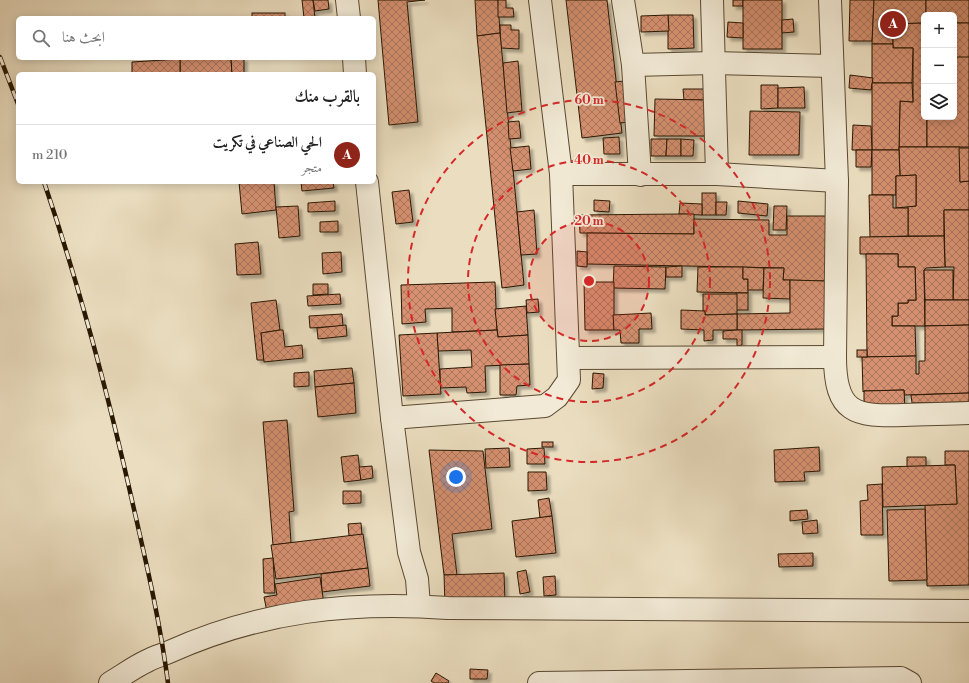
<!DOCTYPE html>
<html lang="ar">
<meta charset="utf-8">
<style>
:root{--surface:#fff;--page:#f2f2f2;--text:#222;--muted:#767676;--line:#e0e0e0;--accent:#8f2418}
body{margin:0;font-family:"Libre Bodoni",Amiri,serif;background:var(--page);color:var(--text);direction:rtl}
.controls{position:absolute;right:12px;top:12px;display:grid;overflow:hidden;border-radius:6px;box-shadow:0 2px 10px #0003}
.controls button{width:36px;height:36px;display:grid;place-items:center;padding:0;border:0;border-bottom:1px solid var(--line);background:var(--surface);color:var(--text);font:20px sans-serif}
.you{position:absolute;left:456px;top:477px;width:14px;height:14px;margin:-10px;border:3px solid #fff;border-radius:50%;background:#1a73e8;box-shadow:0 0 0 6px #1a73e833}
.badge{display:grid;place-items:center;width:26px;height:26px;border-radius:50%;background:var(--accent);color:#fff;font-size:13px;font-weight:700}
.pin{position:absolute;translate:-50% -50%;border:2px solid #fff;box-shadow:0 1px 4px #0006}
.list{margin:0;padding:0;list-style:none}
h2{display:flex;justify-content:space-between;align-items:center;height:52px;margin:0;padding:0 16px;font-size:17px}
h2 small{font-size:13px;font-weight:400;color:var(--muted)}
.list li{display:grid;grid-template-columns:26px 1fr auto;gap:12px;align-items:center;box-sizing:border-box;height:60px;padding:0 16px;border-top:1px solid var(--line)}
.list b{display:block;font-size:15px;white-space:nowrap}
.list p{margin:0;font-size:13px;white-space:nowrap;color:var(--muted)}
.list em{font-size:13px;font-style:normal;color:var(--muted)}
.icon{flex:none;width:22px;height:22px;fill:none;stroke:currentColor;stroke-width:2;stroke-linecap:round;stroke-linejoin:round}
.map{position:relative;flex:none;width:969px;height:683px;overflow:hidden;direction:ltr}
.search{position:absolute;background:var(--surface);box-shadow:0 2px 10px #0003;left:16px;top:16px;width:360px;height:44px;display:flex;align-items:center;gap:10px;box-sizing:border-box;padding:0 14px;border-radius:6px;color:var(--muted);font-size:15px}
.panel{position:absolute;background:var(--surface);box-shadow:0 2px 10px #0003;left:16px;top:72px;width:360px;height:112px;border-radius:6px;direction:rtl}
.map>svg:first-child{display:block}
</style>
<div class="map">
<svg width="969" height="683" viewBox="0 0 969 683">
<defs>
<pattern id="building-cross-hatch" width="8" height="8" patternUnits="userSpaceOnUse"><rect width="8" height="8" fill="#d59171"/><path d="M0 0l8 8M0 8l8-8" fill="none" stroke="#ad755b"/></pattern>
<filter id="shadow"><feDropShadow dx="3.5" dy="3.5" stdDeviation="1" flood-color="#0004"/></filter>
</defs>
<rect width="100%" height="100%" fill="#ebdec0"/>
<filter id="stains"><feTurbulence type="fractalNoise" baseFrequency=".005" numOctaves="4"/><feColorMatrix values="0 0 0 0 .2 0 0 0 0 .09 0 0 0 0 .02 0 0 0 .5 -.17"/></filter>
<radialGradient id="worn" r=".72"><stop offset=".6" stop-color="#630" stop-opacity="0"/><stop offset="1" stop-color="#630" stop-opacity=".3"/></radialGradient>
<!-- building -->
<g fill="url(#building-cross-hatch)" stroke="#291702" filter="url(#shadow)">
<path d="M 302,0 L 313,0 L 315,18 L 304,18 Z"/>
<path d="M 313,0 L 328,0 L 329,9 L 315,11 Z"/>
<path d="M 378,0 L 425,0 L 407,2 L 418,122 L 389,125 Z"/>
<path d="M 475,0 L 498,0 L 500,33 L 477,36 Z"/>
<path d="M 498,0 L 506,0 L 506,8 L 513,8 L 514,17 L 498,17 Z"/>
<path d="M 566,0 L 607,0 L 622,133 L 582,138 Z"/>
<rect x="733" y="0" width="10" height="6"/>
<rect x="743" y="0" width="39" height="49"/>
<path d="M 850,0 L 874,0 L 872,41 L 849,41 Z"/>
<path d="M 874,0 L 926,0 L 926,15 L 924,15 L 924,23 L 893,24 L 893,44 L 872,44 Z"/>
<path d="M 926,0 L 969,0 L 969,23 L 954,23 L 954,15 L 926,15 Z"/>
<rect x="252" y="13" width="33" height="5"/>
<path d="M 668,15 L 693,15 L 694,48 L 668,49 Z"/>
<path d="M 668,15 L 669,31 L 641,32 L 641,16 Z"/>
<path d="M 793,19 L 794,32 L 782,33 L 782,20 Z"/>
<path d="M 728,22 L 743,23 L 743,38 L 727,37 Z"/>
<path d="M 924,23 L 924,117 L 927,117 L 927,147 L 899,147 L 900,101 L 913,102 L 913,48 L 893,48 L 893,24 Z"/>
<rect x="954" y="23" width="15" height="35"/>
<path d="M 500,25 L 511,25 L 511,30 L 519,30 L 519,49 L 501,48 Z"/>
<path d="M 500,33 L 524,285 L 502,288 L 477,36 Z"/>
<path d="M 872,44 L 893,44 L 893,48 L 913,48 L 912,83 L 872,83 Z"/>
<path d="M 954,57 L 969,57 L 969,147 L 927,147 L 927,117 L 954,117 Z"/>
<path d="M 231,58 L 232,74 L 180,74 L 180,59 Z"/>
<path d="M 231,58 L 244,58 L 244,74 L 232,74 Z"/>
<path d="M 180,59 L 180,74 L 132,74 L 132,62 Z"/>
<path d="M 518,61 L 522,111 L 507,113 L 503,63 Z"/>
<path d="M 850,75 L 873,78 L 871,90 L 849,88 Z"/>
<path d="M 624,81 L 629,122 L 620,123 L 615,82 Z"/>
<path d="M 872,83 L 912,83 L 913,102 L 900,101 L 899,150 L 872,150 Z"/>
<path d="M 761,85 L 778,85 L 778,108 L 761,109 Z"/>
<path d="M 804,87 L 805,108 L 778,108 L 778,88 Z"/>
<path d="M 683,89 L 706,89 L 706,100 L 684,100 Z"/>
<path d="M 655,99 L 706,100 L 706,136 L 654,136 Z"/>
<path d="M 750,111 L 800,112 L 799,155 L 749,155 Z"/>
<path d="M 519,121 L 521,138 L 509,139 L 508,122 Z"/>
<path d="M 853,125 L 871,126 L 872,150 L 852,150 Z"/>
<path d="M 619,137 L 620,154 L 604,154 L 603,138 Z"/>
<path d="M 651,139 L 667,139 L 666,156 L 651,156 Z"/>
<path d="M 667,139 L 681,139 L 681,156 L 666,156 Z"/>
<path d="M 681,139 L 694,140 L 693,156 L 681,156 Z"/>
<path d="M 529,146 L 531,169 L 513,171 L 510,148 Z"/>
<path d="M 899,147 L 960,147 L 960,182 L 969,181 L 969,210 L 944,210 L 944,236 L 908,236 L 908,206 L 916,206 L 916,175 L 900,176 Z"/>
<path d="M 959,148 L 969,148 L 969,181 L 960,182 Z"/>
<path d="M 856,150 L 872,150 L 871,167 L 856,167 Z"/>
<path d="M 872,150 L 899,150 L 900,176 L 896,176 L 896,195 L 872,195 Z"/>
<path d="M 916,175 L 916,206 L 896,208 L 896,176 Z"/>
<path d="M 239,182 L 274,182 L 276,210 L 242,214 Z"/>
<path d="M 301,182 L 333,182 L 334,188 L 302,191 Z"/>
<path d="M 409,190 L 413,222 L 396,224 L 392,192 Z"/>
<rect x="702" y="193" width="14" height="22"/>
<path d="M 869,195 L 893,195 L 893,208 L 908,208 L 908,236 L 870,237 Z"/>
<path d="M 594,200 L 610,201 L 609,212 L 594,211 Z"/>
<path d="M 335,201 L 335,211 L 308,212 L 308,203 Z"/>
<path d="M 738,201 L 768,204 L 767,216 L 738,213 Z"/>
<path d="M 716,202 L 727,202 L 726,215 L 716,215 Z"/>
<path d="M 680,203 L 702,204 L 702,215 L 679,214 Z"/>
<path d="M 298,206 L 300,236 L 279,238 L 276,207 Z"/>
<path d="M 774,206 L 787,206 L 786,230 L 773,230 Z"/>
<path d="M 534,210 L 537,254 L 521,255 L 517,212 Z"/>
<path d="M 944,210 L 969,210 L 969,300 L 953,300 L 954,267 L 945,267 Z"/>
<path d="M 679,214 L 694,214 L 694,234 L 580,233 L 579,215 Z"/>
<path d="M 787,216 L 827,216 L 826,281 L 783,280 L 784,268 L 587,264 L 587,233 L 694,234 L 694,219 L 769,220 L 769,235 L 787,235 Z"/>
<path d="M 338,221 L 338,232 L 320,232 L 320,222 Z"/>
<path d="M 944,236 L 945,267 L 926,268 L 924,270 L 925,326 L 892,326 L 892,316 L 898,316 L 898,303 L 908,303 L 908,300 L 916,300 L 915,267 L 898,267 L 898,254 L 860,254 L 860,237 Z"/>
<path d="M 258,242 L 261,274 L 237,275 L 235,244 Z"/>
<path d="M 577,251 L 587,252 L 587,267 L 577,266 Z"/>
<path d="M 341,252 L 342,272 L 323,274 L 322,253 Z"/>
<path d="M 866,254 L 898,254 L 898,267 L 915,267 L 916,300 L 908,300 L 908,303 L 898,303 L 898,316 L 892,316 L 892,326 L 915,326 L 916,356 L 867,357 Z"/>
<path d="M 614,266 L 666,267 L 665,289 L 613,288 Z"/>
<path d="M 682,266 L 682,277 L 666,277 L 666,267 Z"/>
<path d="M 698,267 L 743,267 L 743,279 L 748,279 L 748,293 L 697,292 Z"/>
<path d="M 743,267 L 764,268 L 763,290 L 748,290 L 748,279 L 743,279 Z"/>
<path d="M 764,268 L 784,268 L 783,280 L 790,280 L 790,299 L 763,298 Z"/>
<path d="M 924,270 L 953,270 L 953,300 L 925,300 Z"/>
<path d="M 790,280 L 826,281 L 825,329 L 737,330 L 737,314 L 790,313 Z"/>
<path d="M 495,282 L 497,330 L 452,332 L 452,308 L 425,309 L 426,322 L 402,324 L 401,285 Z"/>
<path d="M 584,282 L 614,282 L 614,330 L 585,330 Z"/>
<path d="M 313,284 L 328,284 L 328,294 L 313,295 Z"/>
<rect x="736" y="293" width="12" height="17"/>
<path d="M 340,294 L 341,304 L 308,306 L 307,296 Z"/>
<path d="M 703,294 L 737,294 L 737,314 L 705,315 L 705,311 L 703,311 Z"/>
<path d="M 538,299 L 539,312 L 527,313 L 526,300 Z"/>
<path d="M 276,300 L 280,330 L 261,333 L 264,360 L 257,360 L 251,303 Z"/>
<path d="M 925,300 L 969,300 L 969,325 L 925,326 Z"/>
<path d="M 526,306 L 528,335 L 498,337 L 495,309 Z"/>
<path d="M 681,310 L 705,311 L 705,315 L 737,314 L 737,330 L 713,330 L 713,340 L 704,341 L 704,330 L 681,329 Z"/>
<path d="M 651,313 L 652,329 L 639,329 L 639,343 L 621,343 L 620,330 L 614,330 L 613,315 Z"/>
<path d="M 342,314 L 343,326 L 310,328 L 309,316 Z"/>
<path d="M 346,325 L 347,336 L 318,339 L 317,328 Z"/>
<path d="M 969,325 L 969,393 L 904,395 L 904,390 L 864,391 L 863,392 L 862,357 L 916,356 L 916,374 L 919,374 L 919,361 L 925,361 L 925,326 Z"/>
<path d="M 280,330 L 283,330 L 285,347 L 302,345 L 303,358 L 264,362 L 261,333 Z"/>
<path d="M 497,330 L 498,337 L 528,335 L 529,364 L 485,366 L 486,392 L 467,393 L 466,387 L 440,388 L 440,369 L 472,367 L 471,350 L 438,351 L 437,333 Z"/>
<path d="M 737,330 L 742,330 L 742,345 L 737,346 L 737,339 L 723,339 L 723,331 Z"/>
<path d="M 437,333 L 441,394 L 403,396 L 399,335 Z"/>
<rect x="857" y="350" width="10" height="7"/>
<path d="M 529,364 L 530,385 L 517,386 L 516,395 L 500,395 L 500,365 Z"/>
<path d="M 352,368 L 354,383 L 315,387 L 314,371 Z"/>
<path d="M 309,372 L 309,386 L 294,387 L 294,373 Z"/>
<path d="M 593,373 L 604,374 L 603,388 L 592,389 Z"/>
<path d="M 354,383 L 356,413 L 318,417 L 315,387 Z"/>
<path d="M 904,390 L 905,409 L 864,409 L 864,391 Z"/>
<path d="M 969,393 L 969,402 L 912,403 L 911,395 Z"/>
<path d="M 287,420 L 294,511 L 289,512 L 291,543 L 273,545 L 263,422 Z"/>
<rect x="542" y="442" width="11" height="5"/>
<path d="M 819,447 L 820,471 L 804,472 L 805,481 L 775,482 L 774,450 Z"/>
<path d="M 509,448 L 510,467 L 486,468 L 485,449 Z"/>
<path d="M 544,448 L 545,464 L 527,464 L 527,449 Z"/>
<path d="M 429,450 L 483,451 L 492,529 L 452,534 L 457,575 L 444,575 Z"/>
<path d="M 945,451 L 969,451 L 969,585 L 927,586 L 925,505 L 957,504 L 955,465 L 945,465 Z"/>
<path d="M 358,455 L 361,480 L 344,482 L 341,457 Z"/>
<path d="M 907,457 L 926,457 L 926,466 L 907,467 Z"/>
<path d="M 955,465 L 957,504 L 883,507 L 882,467 Z"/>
<path d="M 372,466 L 373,478 L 361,480 L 359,467 Z"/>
<path d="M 528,472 L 546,472 L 547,490 L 528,491 Z"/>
<path d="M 882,484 L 883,535 L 861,535 L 860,501 L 868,500 L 867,485 Z"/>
<path d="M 343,491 L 361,491 L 361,503 L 343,504 Z"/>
<path d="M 549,498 L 552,516 L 540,518 L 538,500 Z"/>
<path d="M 925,509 L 927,580 L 889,581 L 887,510 Z"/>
<path d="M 807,510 L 808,519 L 790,521 L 790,511 Z"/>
<path d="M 552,516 L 556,553 L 516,557 L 512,521 Z"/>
<path d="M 817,520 L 818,533 L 803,534 L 802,522 Z"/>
<path d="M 361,523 L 362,535 L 349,536 L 348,524 Z"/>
<path d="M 363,534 L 368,568 L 276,579 L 271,545 Z"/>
<path d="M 813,553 L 813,566 L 779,567 L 778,554 Z"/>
<path d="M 273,558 L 275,593 L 264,593 L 263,559 Z"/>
<path d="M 368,568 L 370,586 L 322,592 L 321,574 Z"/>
<path d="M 526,570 L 530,592 L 520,594 L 517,572 Z"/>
<path d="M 504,573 L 505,602 L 445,604 L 444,575 Z"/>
<path d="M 555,576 L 556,595 L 544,596 L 543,577 Z"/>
<path d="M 320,577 L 324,604 L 267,612 L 264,597 L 277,595 L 275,584 Z"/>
<path d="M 470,669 L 488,670 L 487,679 L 470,679 Z"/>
<path d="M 436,673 L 449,681 L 448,683 L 434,683 L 431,681 Z"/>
</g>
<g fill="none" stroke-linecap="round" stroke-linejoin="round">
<!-- minor casing -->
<g stroke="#5a4932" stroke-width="24">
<g id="minor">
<path d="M 347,0 L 349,18"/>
<path d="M 623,0 L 633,65 L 640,175"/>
<path d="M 712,0 L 717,174"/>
<path d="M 830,0 L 837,181 L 835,357 C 835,413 855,417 904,415 C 926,414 947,414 969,413"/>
<path d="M 354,58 L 355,74"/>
<path d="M 633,65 L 713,63 L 831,66"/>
<path d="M 561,174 L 717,174 L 837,181"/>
<path d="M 367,182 L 392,418 L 409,552 L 417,579 L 419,606"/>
<path d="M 569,358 L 835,357"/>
<path d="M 392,418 L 545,406 L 557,397 L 569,380 L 561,174 L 540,0"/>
<path d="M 110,683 C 122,676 134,667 147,661 C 154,657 162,655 169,652 C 260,611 349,601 448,608 L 969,611"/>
<path d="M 539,683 L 901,678 L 910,683"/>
</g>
</g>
<!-- minor -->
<use href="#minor" stroke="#f2ead6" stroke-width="22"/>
<!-- rail casing -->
<g stroke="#291702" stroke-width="4.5">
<g id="rail">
<path d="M 0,57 L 18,104"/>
<path d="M 44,182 C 79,285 107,390 131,496 C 145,558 160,620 168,683"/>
</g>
</g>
<!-- rail -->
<use href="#rail" stroke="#f2ead6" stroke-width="3" stroke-dasharray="9" stroke-linecap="butt"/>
</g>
<!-- distance rings -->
<circle cx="589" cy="281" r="60" fill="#d62828" fill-opacity=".12"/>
<g fill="none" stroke="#d62828" stroke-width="2" stroke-dasharray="7 5">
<circle cx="589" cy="281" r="60"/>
<circle cx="589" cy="281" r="121"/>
<circle cx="589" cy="281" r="181"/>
</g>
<circle cx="589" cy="281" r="6" fill="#d62828" stroke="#f2ead6" stroke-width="2"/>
<g font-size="12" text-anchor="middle" font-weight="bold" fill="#d62828" stroke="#f2ead6" stroke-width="3.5" stroke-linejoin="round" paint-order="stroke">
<text x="589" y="104">60 m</text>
<text x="589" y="164">40 m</text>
<text x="589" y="225">20 m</text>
</g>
<rect width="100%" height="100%" filter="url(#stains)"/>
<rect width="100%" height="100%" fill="url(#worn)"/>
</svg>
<div class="controls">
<button>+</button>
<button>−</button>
<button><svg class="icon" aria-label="layers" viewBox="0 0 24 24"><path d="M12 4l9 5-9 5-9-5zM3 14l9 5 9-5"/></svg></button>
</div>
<div class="you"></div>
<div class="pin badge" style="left:893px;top:24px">A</div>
<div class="search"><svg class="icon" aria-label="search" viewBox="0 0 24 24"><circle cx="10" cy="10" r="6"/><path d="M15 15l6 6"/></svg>ابحث هنا</div>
<section class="panel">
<h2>بالقرب منك<small></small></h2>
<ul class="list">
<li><span class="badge">A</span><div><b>الحي الصناعي في تكريت</b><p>متجر</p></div><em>210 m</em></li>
</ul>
</section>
</div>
